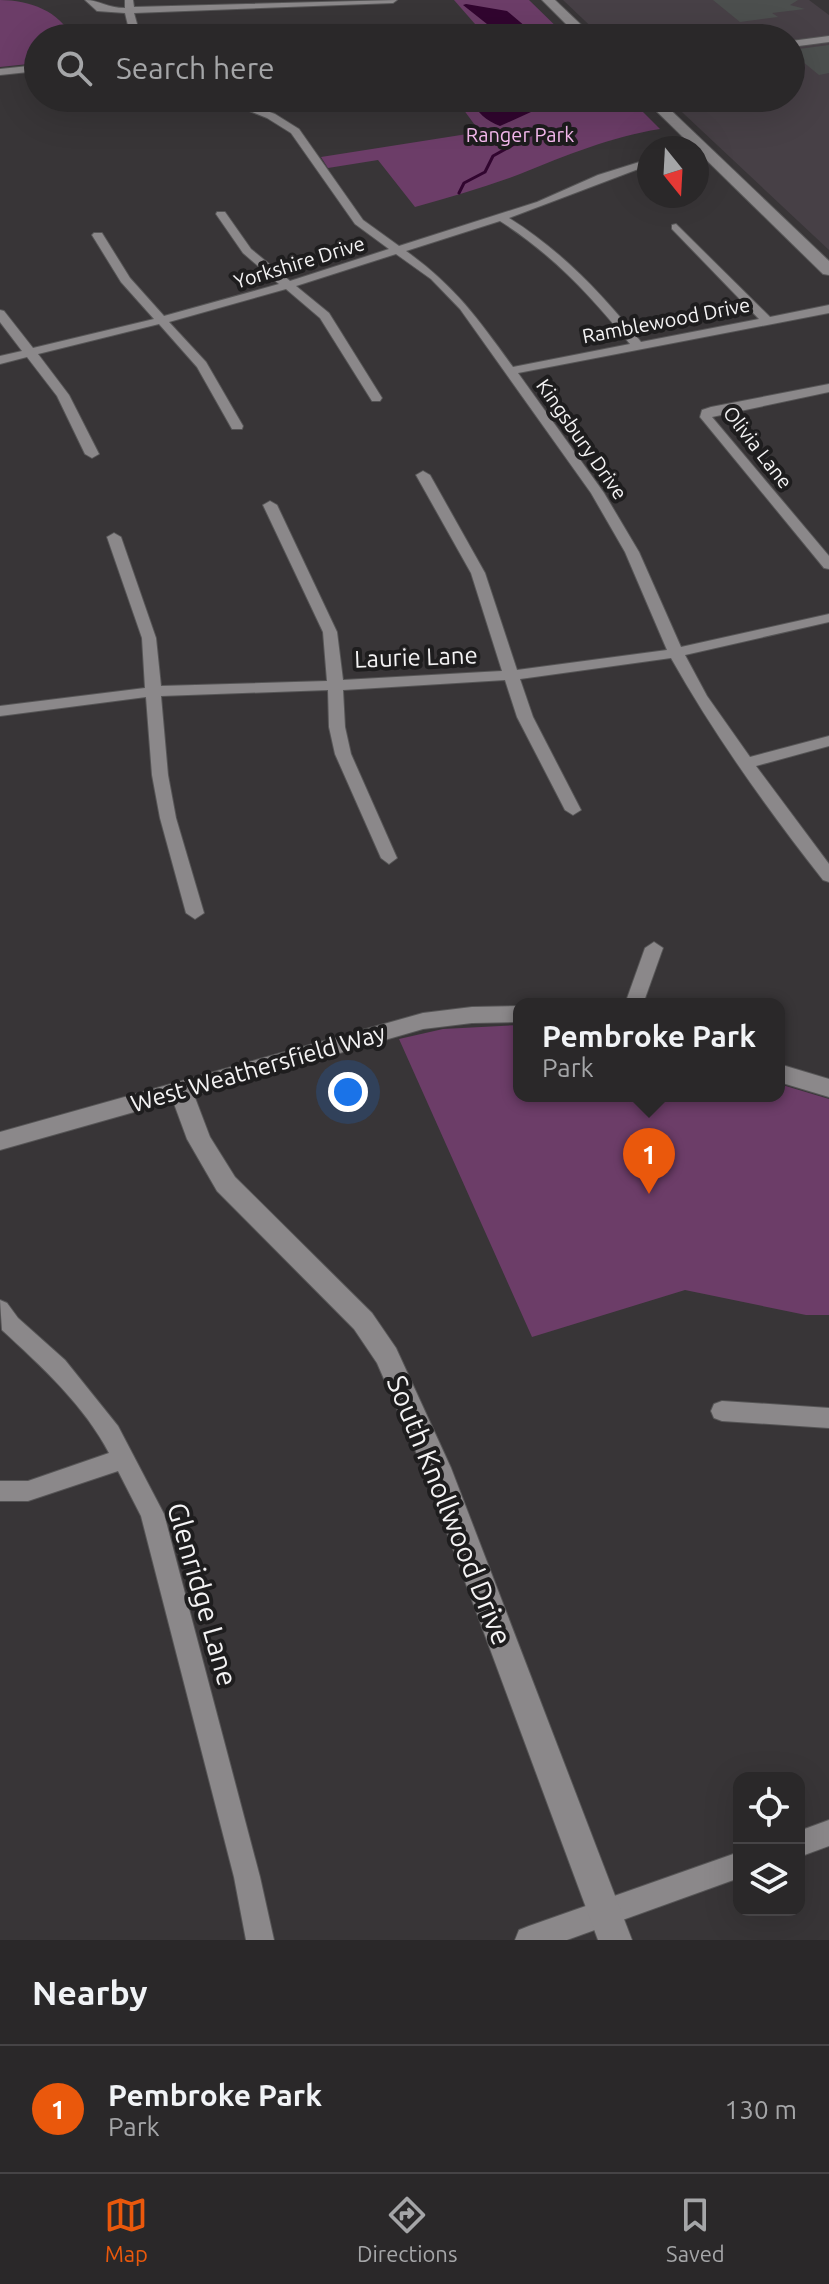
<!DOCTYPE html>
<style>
:root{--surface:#2a2829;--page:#323031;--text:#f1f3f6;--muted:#a5a6a8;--line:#464446;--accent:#ea580c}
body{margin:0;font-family:Ubuntu,sans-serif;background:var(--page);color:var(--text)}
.controls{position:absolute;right:24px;bottom:24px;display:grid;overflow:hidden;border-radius:16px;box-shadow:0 8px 32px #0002}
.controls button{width:72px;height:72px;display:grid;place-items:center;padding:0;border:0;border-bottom:2px solid var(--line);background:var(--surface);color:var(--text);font:40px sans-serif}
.compass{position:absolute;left:637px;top:136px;width:72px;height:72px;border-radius:50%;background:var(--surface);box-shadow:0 8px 32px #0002;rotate:162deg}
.you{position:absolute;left:348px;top:1092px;width:28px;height:28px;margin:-20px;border:6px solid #fff;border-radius:50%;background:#1a73e8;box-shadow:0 0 0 12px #1a73e833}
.badge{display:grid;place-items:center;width:52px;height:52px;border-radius:50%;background:var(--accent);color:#fff;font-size:26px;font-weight:700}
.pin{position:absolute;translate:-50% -66px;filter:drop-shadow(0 2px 4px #0008)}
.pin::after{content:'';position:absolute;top:42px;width:28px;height:24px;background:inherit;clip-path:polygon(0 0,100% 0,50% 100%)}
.popup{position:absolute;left:513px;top:998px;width:272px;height:104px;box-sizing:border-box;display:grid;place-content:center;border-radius:16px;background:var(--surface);filter:drop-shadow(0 2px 6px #0005);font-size:26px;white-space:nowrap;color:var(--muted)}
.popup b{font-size:30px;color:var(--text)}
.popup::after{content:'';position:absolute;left:50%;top:100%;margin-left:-16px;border:16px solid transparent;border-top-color:var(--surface)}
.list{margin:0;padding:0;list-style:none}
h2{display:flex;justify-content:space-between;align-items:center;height:104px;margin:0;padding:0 32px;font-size:34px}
h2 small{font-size:26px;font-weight:400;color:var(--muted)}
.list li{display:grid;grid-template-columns:52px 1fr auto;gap:24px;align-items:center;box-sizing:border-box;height:128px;padding:0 32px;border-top:2px solid var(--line)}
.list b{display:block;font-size:30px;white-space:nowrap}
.list p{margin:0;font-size:26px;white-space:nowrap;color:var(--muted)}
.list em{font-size:26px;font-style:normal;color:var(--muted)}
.icon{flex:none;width:44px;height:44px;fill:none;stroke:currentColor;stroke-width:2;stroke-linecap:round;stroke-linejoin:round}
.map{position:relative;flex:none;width:829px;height:1940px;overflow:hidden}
.search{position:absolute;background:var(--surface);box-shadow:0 8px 32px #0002;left:24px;right:24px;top:24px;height:88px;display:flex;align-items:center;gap:20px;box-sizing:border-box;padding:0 28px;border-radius:44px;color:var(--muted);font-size:30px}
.sheet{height:232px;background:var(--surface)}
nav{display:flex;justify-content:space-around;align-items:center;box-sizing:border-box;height:112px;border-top:2px solid var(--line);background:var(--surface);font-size:22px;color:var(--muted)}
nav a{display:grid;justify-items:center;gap:4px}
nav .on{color:var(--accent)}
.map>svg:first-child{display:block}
</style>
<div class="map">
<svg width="829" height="1940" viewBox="0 0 829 1940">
<rect width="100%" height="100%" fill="#383537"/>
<!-- built -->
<path fill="#474046" d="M 563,0 L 809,0 L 829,15 L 829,250 L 667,98 L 791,98 L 791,38 L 603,38 Z"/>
<!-- green -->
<g fill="#6c3d68">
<path d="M 0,0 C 30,0 59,11 73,38 L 38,38 L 38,63 L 0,67 Z"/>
<path d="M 454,0 L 529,0 L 568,38 L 483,38 L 475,24 Z"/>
<path d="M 455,98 L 629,98 L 660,129 C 610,137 567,155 520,174 C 486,187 450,197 415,207 L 378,160 L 328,168 L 321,157 L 480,132 Z"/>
<path d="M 519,1025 L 519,1096 L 779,1096 L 779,1084 L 829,1099 L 829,1315 L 806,1315 L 685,1290 L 532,1337 L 399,1039 L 443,1029 Z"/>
</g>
<!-- water -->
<g fill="#31052f">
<path d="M 466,4 L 507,11 L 539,38 L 494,38 L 492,28 L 463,5 Z"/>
<path d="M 472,98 L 582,98 L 583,99 L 573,106 L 531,112 L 500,126 C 487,121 475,112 472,98 Z"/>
</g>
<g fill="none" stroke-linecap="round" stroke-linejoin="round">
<!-- stream -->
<path stroke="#31052f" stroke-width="3" d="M 459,193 L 464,183 L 485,172 L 493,156 L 518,142 L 516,137"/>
</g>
<!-- building -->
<g fill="#4c4f4e">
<path d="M 713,0 L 798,0 L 790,5 L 805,9 L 772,13 L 778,17 L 740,22 Z"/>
<path d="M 829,45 L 829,73 L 819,75 L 791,52 L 791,50 Z"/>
</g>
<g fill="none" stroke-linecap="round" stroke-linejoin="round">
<!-- minor casing -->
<g stroke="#565556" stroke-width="2">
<g id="minor">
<path d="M 85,0 C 99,0 107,8 125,8 L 125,0 L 133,0 L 134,7 L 397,0 L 393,3 L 134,13 L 141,38 L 131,38 L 125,13 L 97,11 Z"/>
<path d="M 829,36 L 829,42 L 791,47 L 791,41 Z"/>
<path d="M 38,65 L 38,71 L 0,75 L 0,69 Z"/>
<path d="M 217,98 L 231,98 L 275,114 L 299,129 L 363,220 L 399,246 L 537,202 L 598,175 L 649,159 L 649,165 L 509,218 C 562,251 602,294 641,342 L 759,319 L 672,229 L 672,225 L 676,224 L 770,317 L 829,305 L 829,313 L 518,373 L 604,493 L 639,552 L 681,647 L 829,614 L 829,622 L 685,655 L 707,696 L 750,757 L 829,736 L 829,746 L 756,766 L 829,864 L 829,882 L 823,880 C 768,810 715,736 671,658 L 520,679 L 533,717 L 581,810 L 573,815 L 565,810 L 517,717 L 505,680 L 343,690 L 345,727 L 351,754 L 397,858 L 389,864 L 381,858 L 335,754 L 329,727 L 328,690 L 161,696 L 168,775 L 176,818 L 204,913 L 195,919 L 186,913 L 160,818 L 152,775 L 146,697 L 0,716 L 0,706 L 145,688 L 142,638 L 107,537 L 114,533 L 121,537 L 156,638 L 161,686 L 327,681 L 323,632 L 263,505 L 270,501 L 277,505 L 337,632 L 343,680 L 502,671 L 471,573 L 416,475 L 423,471 L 430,475 L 485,573 L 517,670 L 667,650 L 625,552 L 591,493 L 460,309 L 431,279 L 396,254 L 296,286 L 329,313 L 382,398 L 380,401 L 372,401 L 320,318 L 286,289 L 169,322 L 206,362 L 243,426 L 242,429 L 232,429 L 197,367 L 159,324 L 38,354 L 69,395 L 99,454 L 92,458 L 85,454 L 57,396 L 27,357 L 0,364 L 0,356 L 22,351 L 0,322 L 0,310 L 4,311 L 33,348 L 154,319 L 121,282 L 92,235 L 94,233 L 102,233 L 130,278 L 164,316 L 279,284 L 243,253 L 216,214 L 217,212 L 225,212 L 251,249 L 290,281 L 389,249 L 355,224 L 291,133 L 267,118 ZM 500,221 C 552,254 591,296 630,344 L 513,367 C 478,319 455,286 406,251 Z"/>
<path d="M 829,384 L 829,392 L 712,417 L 829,556 L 829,569 L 824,568 L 700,417 L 702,410 L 711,407 Z"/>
<path d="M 654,942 L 663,948 L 643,1004 L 625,1004 L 645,948 Z"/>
<path d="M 0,1300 L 7,1303 L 18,1318 L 65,1360 L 118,1426 L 164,1514 L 260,1877 L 274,1940 L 246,1940 L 234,1877 L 141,1516 L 118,1471 L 28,1501 L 0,1501 L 0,1481 L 28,1481 L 109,1453 C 84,1405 41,1366 2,1330 Z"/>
<path d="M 722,1401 L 829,1408 L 829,1428 L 722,1421 L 714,1418 L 711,1411 L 714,1404 Z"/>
<path d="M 829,1820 L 829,1846 L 799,1857 L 799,1831 Z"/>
<path d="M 739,1852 L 739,1878 L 567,1940 L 515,1940 L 519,1930 L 529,1926 Z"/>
</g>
</g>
<!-- tertiary casing -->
<g stroke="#565556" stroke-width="2">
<g id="tertiary">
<path d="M 519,1006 L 519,1022 L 472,1023 L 423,1029 L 194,1095 L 210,1137 L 235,1177 L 372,1313 L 396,1348 L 451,1468 L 632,1940 L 598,1940 L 423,1468 L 377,1363 L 354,1329 L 217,1191 L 187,1139 L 173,1101 L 0,1150 L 0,1132 L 423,1013 L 472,1007 Z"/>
<path d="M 779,1064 L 829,1079 L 829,1097 L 779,1082 Z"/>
</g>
</g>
<!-- secondary casing -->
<g stroke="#565556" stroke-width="2">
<g id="secondary">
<path d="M 542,0 L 555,0 L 595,38 L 580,38 Z"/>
<path d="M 643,98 L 658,98 L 829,261 L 829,275 L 823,274 Z"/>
</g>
</g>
<!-- minor -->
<use href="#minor" fill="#8b888a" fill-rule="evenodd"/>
<!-- tertiary -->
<use href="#tertiary" fill="#8b888a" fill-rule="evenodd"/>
<!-- secondary -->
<use href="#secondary" fill="#8b888a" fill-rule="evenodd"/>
</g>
<g text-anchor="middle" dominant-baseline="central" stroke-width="8" stroke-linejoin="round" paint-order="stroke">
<!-- far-park labels -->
<g font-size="20" fill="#f7bbf0" stroke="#1e1d1e">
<text x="520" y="134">Ranger Park</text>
</g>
<!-- far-street labels -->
<g font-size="20" fill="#f4f3f4" stroke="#1e1d1e">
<text transform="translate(299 262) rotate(-17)">Yorkshire Drive</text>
<text transform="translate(666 320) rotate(-11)">Ramblewood Drive</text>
<text transform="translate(582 439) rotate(55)">Kingsbury Drive</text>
<text transform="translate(758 447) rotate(52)">Olivia Lane</text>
</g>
<!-- street labels -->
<g font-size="24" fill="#f4f3f4" stroke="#1e1d1e">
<text transform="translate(416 657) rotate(-2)">Laurie Lane</text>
<text transform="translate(258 1068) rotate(-16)">West Weathersfield Way</text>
</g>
<!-- near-street labels -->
<g font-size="28" fill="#f4f3f4" stroke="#1e1d1e">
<text transform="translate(450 1510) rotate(68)">South Knollwood Drive</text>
<text transform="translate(203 1594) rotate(74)">Glenridge Lane</text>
</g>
</g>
</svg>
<div class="controls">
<button><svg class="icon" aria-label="locate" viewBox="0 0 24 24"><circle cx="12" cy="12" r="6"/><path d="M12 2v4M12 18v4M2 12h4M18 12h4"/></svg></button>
<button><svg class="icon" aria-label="layers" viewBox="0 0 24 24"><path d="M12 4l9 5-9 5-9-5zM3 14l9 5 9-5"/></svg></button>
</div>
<svg class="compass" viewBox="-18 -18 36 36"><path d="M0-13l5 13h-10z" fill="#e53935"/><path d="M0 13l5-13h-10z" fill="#a5a6a8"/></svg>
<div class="you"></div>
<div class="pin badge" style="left:649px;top:1194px">1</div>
<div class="popup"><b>Pembroke Park</b>Park</div>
<div class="search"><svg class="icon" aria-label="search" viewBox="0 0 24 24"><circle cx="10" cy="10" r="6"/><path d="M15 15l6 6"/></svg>Search here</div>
</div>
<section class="sheet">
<h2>Nearby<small></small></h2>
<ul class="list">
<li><span class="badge">1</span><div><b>Pembroke Park</b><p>Park</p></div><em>130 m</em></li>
</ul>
</section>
<nav>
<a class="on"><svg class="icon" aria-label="map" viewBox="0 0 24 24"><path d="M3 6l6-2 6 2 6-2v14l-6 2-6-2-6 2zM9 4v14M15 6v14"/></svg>Map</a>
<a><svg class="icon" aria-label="directions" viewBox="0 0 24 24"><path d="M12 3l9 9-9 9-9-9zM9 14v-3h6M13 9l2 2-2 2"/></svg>Directions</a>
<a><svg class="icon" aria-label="saved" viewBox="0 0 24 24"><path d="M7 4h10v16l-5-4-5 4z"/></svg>Saved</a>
</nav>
